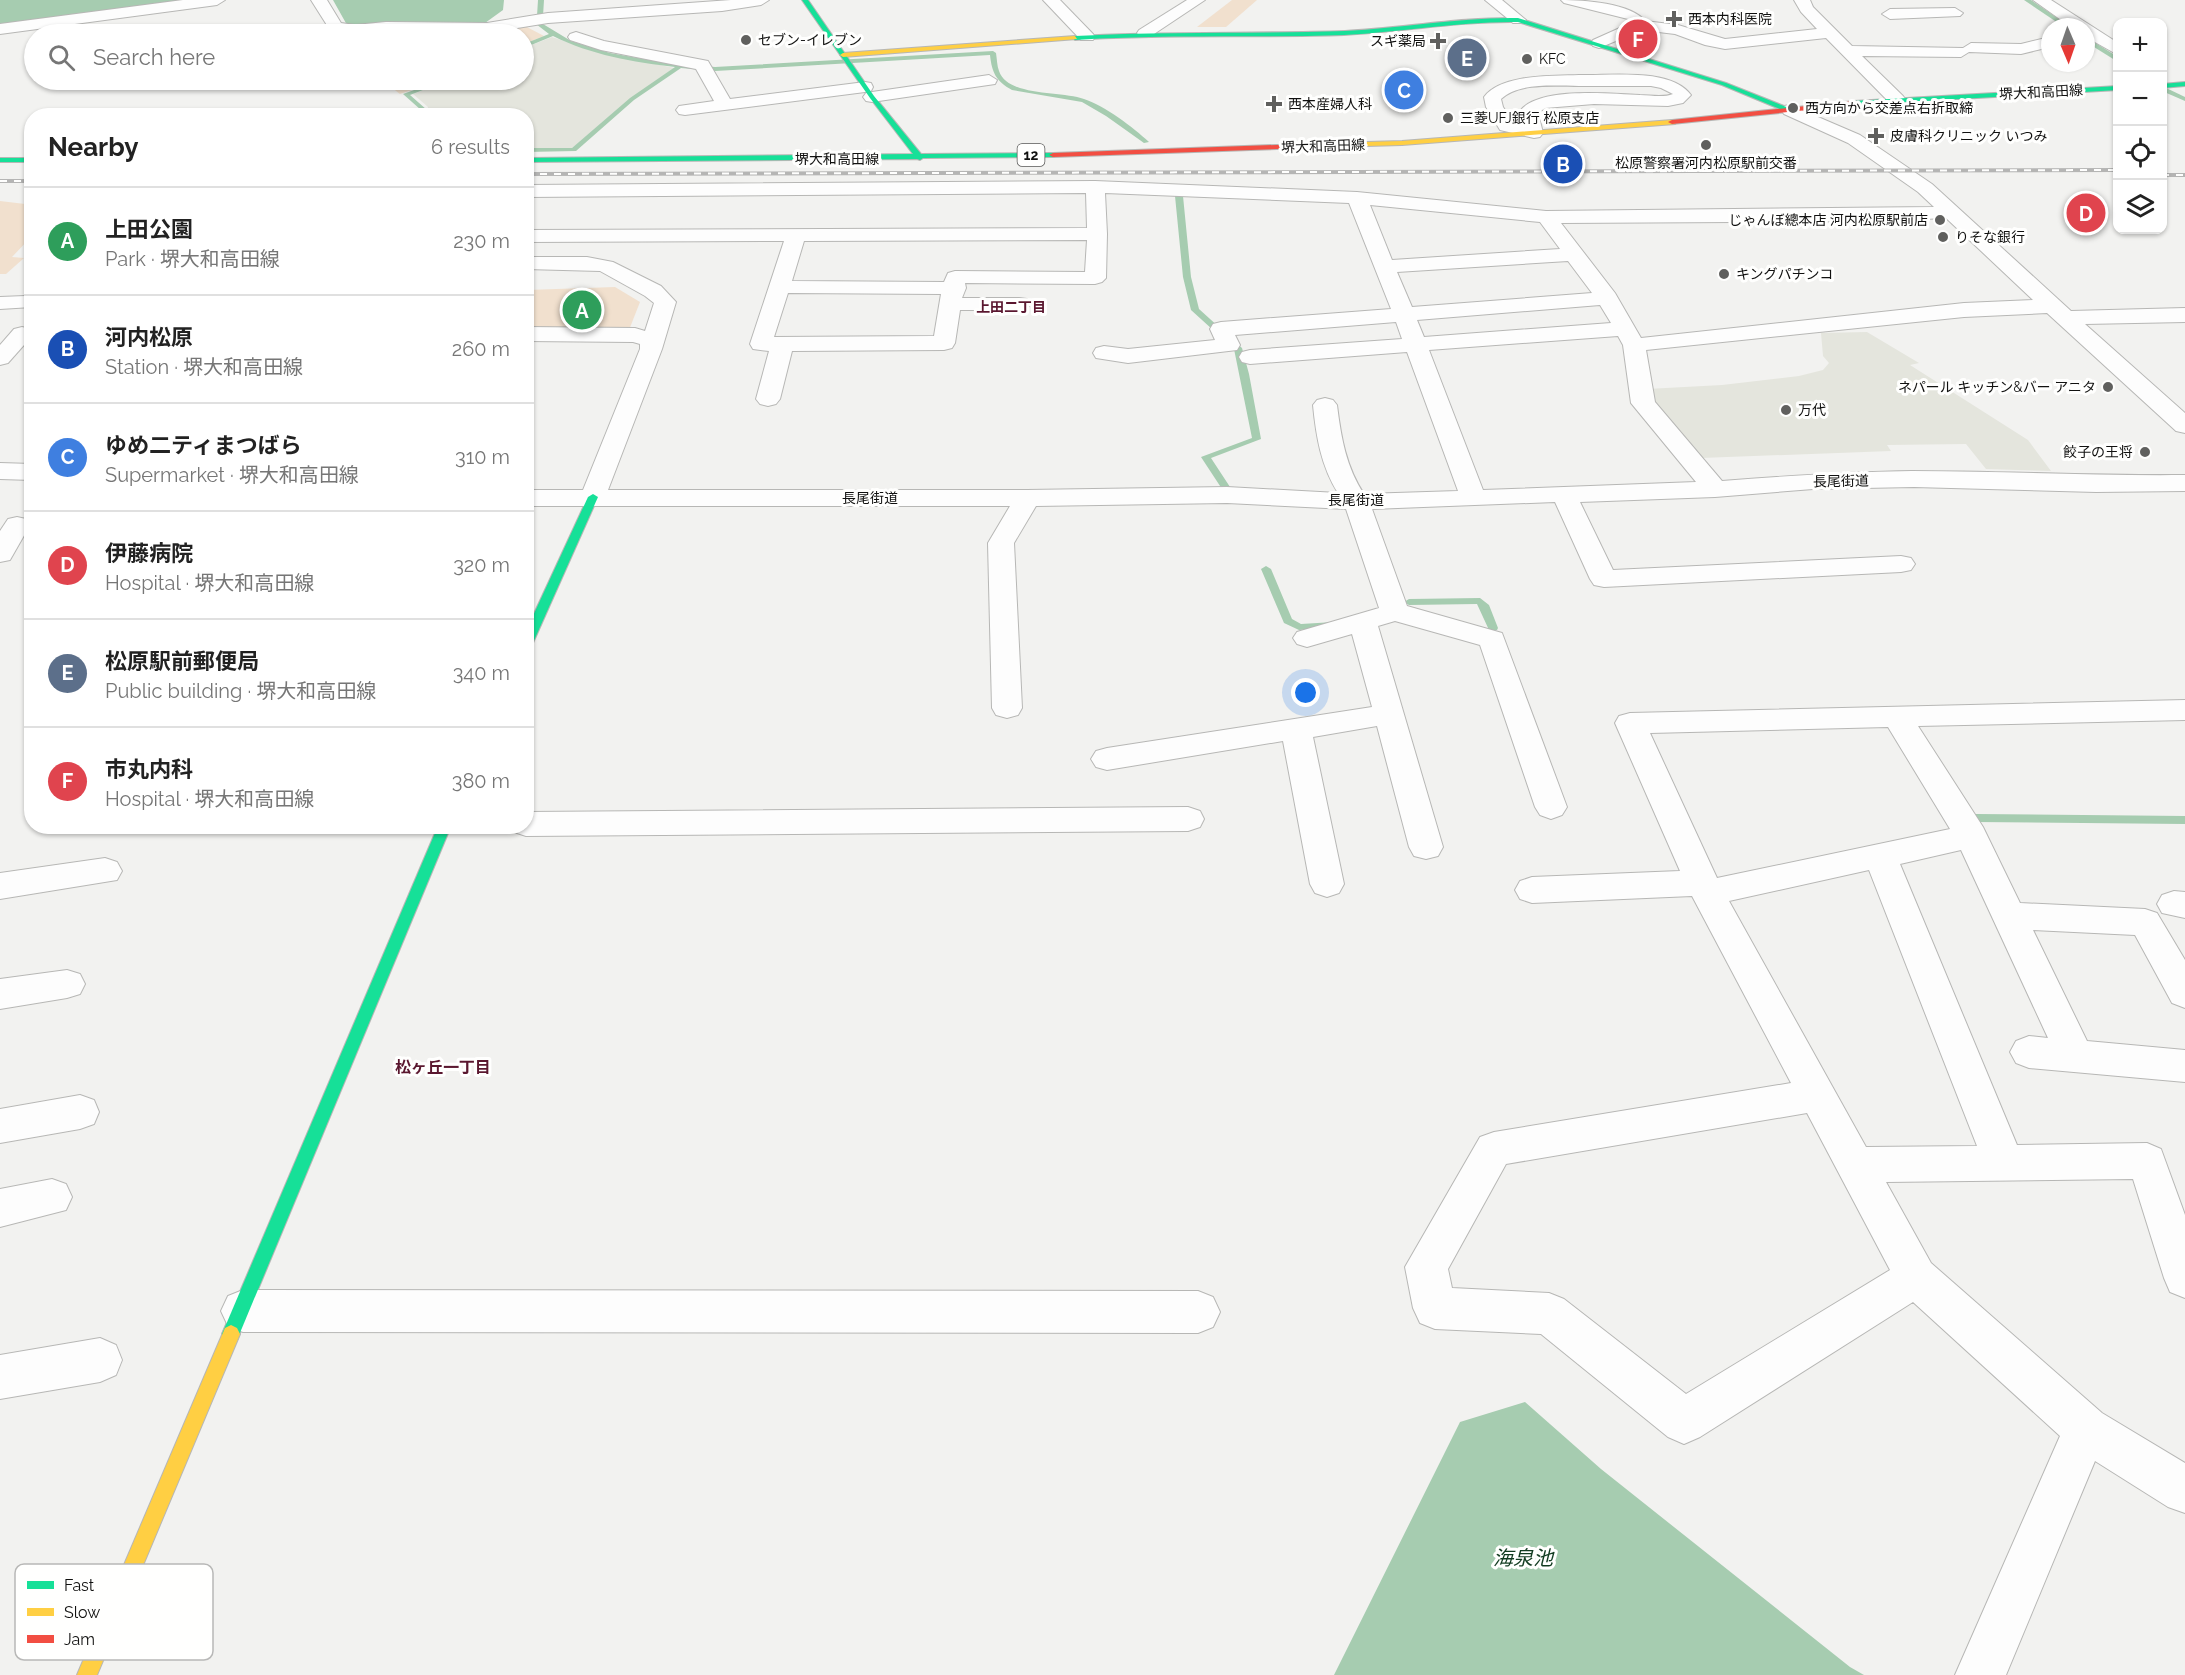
<!DOCTYPE html>
<meta charset="utf-8">
<style>
:root{--surface:#fff;--page:#f6f6f6;--text:#222;--muted:#767676;--line:#e0e0e0;--accent:#0b8043}
body{margin:0;font-family:Raleway,"Noto Sans JP",sans-serif;background:var(--page);color:var(--text)}
.controls{position:absolute;right:18px;top:18px;display:grid;overflow:hidden;border-radius:12px;box-shadow:0 2px 4px #0004}
.controls button{width:54px;height:54px;display:grid;place-items:center;padding:0;border:0;border-bottom:2px solid var(--line);background:var(--surface);color:var(--text);font:30px sans-serif}
.compass{position:absolute;left:2041px;top:18px;width:54px;height:54px;border-radius:50%;background:var(--surface);box-shadow:0 2px 4px #0004;rotate:178deg}
.you{position:absolute;left:1306px;top:693px;width:21px;height:21px;margin:-15px;border:4px solid #fff;border-radius:50%;background:#1a73e8;box-shadow:0 0 0 9px #1a73e833}
.badge{display:grid;place-items:center;width:39px;height:39px;border-radius:50%;background:var(--accent);color:#fff;font-size:20px;font-weight:700}
.pin{position:absolute;translate:-50% -50%;border:3px solid #fff;box-shadow:0 2px 6px #0006}
.list{margin:0;padding:0;list-style:none}
h2{display:flex;justify-content:space-between;align-items:center;height:78px;margin:0;padding:0 24px;font-size:26px}
h2 small{font-size:20px;font-weight:400;color:var(--muted)}
.list li{display:grid;grid-template-columns:39px 1fr auto;gap:18px;align-items:center;box-sizing:border-box;height:108px;padding:0 24px;border-top:2px solid var(--line)}
.list b{display:block;font-size:22px;white-space:nowrap}
.list p{margin:0;font-size:20px;white-space:nowrap;color:var(--muted)}
.list em{font-size:20px;font-style:normal;color:var(--muted)}
.icon{flex:none;width:33px;height:33px;fill:none;stroke:currentColor;stroke-width:2;stroke-linecap:round;stroke-linejoin:round}
.map{position:relative;flex:none;width:2185px;height:1675px;overflow:hidden}
.search{position:absolute;background:var(--surface);box-shadow:0 2px 4px #0004;left:24px;top:24px;width:510px;height:66px;display:flex;align-items:center;gap:15px;box-sizing:border-box;padding:0 21px;border-radius:33px;color:var(--muted);font-size:22px}
.panel{position:absolute;background:var(--surface);box-shadow:0 2px 4px #0004;left:24px;top:108px;width:510px;height:726px;border-radius:24px}
.map>svg:first-child{display:block}
</style>
<div class="map">
<svg width="2185" height="1675" viewBox="0 0 2185 1675">
<rect width="100%" height="100%" fill="#f2f2f0"/>
<!-- built -->
<g fill="#e4e5dd">
<path d="M 552,37 L 588,49 L 674,68 L 630,99 L 571,149 L 527,149 L 526,116 L 427,115 L 428,107 L 413,94 L 451,80 L 524,80 L 524,48 Z"/>
<path d="M 1867,332 L 1919,363 L 1910,365 L 2028,440 L 2051,471 L 1986,469 L 1966,444 L 1887,445 L 1891,451 L 1701,458 L 1666,423 L 1647,389 L 1722,385 L 1799,376 L 1823,370 L 1829,363 L 1823,356 L 1821,333 Z"/>
</g>
<!-- green -->
<g fill="#f1e0ce">
<path d="M 1232,0 L 1257,0 L 1226,27 L 1197,27 Z"/>
<path d="M 525,26 L 544,36 L 524,44 L 524,34 L 380,34 L 491,34 Z"/>
<path d="M 386,80 L 442,80 L 400,94 L 387,84 Z"/>
<path d="M 0,201 L 25,204 L 31,225 L 31,237 L 12,257 L 24,258 L 6,274 L 0,274 Z"/>
<path d="M 615,287 L 640,302 L 629,330 L 527,329 L 527,290 Z"/>
</g>
<!-- water -->
<g fill="#a6ccb0">
<path d="M 0,0 L 186,0 L 0,25 Z"/>
<path d="M 333,0 L 504,0 L 503,10 L 485,23 L 384,22 L 361,26 L 347,25 Z"/>
<path d="M 1525,1402 L 1601,1469 L 1850,1667 L 1864,1675 L 1334,1675 L 1460,1422 Z"/>
</g>
<g fill="none" stroke-linecap="round" stroke-linejoin="round">
<!-- stream -->
<g fill="#a6ccb0" fill-rule="evenodd">
<path d="M 538,0 L 544,0 L 543,16 L 540,18 L 537,16 Z"/>
<path d="M 2024,0 L 2031,0 L 2071,27 L 2064,27 Z"/>
<path d="M 538,21 L 571,41 L 610,53 L 655,61 L 715,67 L 993,51 L 996,53 C 997,59 997,66 999,71 C 1008,97 1061,91 1084,99 C 1105,106 1133,127 1149,142 L 1144,143 L 1106,116 L 1082,102 L 1012,90 C 996,81 992,73 990,55 L 715,71 L 681,68 L 634,100 L 576,151 L 526,152 L 526,148 L 572,148 L 630,98 L 675,67 C 633,62 591,55 553,36 L 524,48 L 524,44 L 549,34 L 536,24 Z"/>
<path d="M 2086,37 L 2118,57 L 2118,62 L 2086,42 Z"/>
<path d="M 442,80 L 449,80 L 410,95 L 427,110 L 425,116 L 419,116 L 421,110 L 403,94 Z"/>
<path d="M 2162,86 L 2185,97 L 2185,101 L 2162,91 Z"/>
<path d="M 1179,194 L 1183,196 L 1191,277 L 1199,309 L 1242,348 L 1249,374 L 1261,439 L 1211,458 L 1230,487 L 1225,490 L 1222,489 L 1201,457 L 1252,438 L 1234,349 L 1191,310 L 1183,277 L 1175,196 Z"/>
<path d="M 1266,566 L 1271,569 L 1292,619 L 1301,624 L 1334,622 L 1338,623 L 1339,625 L 1338,627 L 1299,630 L 1284,623 L 1261,569 Z"/>
<path d="M 1480,598 L 1489,605 L 1498,628 L 1497,630 L 1489,630 L 1477,604 L 1409,605 L 1404,602 L 1409,599 Z"/>
<path d="M 1976,814 L 2185,816 L 2185,824 L 1976,822 L 1970,818 Z"/>
</g>
<!-- street casing -->
<g stroke="#b7b7b5" stroke-width="2">
<g id="street">
<path d="M 183,0 L 225,0 L 217,5 L 0,34 L 0,24 Z"/>
<path d="M 311,0 L 327,0 L 341,23 L 355,25 L 386,22 L 487,23 L 548,13 L 731,0 L 769,0 L 761,5 L 722,11 L 548,23 L 487,33 L 386,32 L 354,34 L 330,30 Z"/>
<path d="M 1043,0 L 1060,0 L 1093,34 L 1095,37 L 1093,40 L 1081,40 Z"/>
<path d="M 1187,0 L 1205,0 L 1151,36 L 1139,36 L 1137,33 L 1139,30 Z"/>
<path d="M 1485,0 L 1502,0 L 1526,20 L 1523,23 L 1513,23 Z"/>
<path d="M 1561,0 C 1584,0 1631,3 1645,21 L 1678,25 L 1725,39 L 1817,29 L 1801,12 L 1794,0 L 1810,0 L 1813,7 L 1852,46 L 1963,48 L 1971,43 L 2021,44 L 2050,37 L 2050,47 L 2021,54 L 1969,52 L 1961,57 L 1862,56 L 1903,96 L 1906,100 L 1903,104 L 1891,104 L 1826,38 L 1725,49 L 1705,45 L 1675,34 L 1642,30 L 1599,48 L 1593,46 L 1591,43 L 1593,40 L 1631,23 L 1628,19 L 1564,3 Z"/>
<path d="M 2033,0 L 2051,0 L 2118,43 L 2118,55 L 2086,37 L 2086,27 L 2071,27 Z"/>
<path d="M 1955,8 L 1963,13 L 1960,16 L 1890,19 L 1882,14 L 1890,9 Z"/>
<path d="M 576,32 L 604,41 L 708,61 L 730,99 L 865,82 L 871,83 L 873,87 L 871,91 L 865,92 L 685,115 L 679,114 L 676,110 L 679,106 L 714,101 L 696,69 L 601,50 L 570,40 L 568,37 L 570,34 Z"/>
<path d="M 989,75 L 997,80 L 995,84 L 872,102 L 866,101 L 863,97 L 866,93 L 872,92 Z"/>
<path d="M 1579,75 C 1610,76 1671,67 1691,95 L 1683,103 L 1668,106 L 1594,104 L 1545,108 L 1538,113 L 1543,133 L 1540,137 L 1534,138 L 1500,130 L 1486,107 L 1484,97 C 1501,74 1553,76 1579,75 ZM 1579,86 L 1651,86 L 1661,88 L 1673,94 C 1663,98 1650,95 1640,95 C 1611,94 1539,86 1520,111 L 1523,125 L 1513,122 L 1503,107 L 1501,99 C 1519,82 1556,86 1579,86 Z"/>
<path d="M 1790,105 L 1860,135 L 1932,184 L 2071,311 L 2185,308 L 2185,322 L 2085,324 L 2185,413 L 2185,433 L 2176,431 L 2047,313 L 1964,317 L 1646,350 L 1655,402 L 1722,481 C 1785,476 1848,472 1912,471 C 2003,471 2094,476 2185,475 L 2185,491 L 2096,492 L 1914,487 L 1813,489 L 1715,497 L 1580,502 L 1613,570 L 1901,556 L 1911,558 L 1915,564 L 1911,570 L 1901,572 L 1604,587 L 1594,585 L 1590,579 L 1555,502 L 1372,509 L 1407,606 L 1502,633 L 1567,807 L 1562,815 L 1551,819 L 1540,815 L 1535,807 L 1480,645 L 1395,621 L 1378,626 L 1443,847 L 1438,856 L 1426,859 L 1414,856 L 1409,847 L 1377,726 L 1313,737 L 1344,884 L 1339,893 L 1327,897 L 1315,893 L 1310,884 L 1283,741 L 1107,770 L 1096,767 L 1091,759 L 1096,751 L 1107,748 L 1372,707 L 1352,634 L 1307,647 L 1297,644 L 1293,638 L 1297,632 L 1379,608 L 1346,509 L 1227,503 L 1036,506 L 1014,543 L 1022,708 L 1018,715 L 1007,718 L 996,715 L 992,708 L 988,543 L 1010,506 L 526,506 L 526,490 L 583,490 L 640,349 L 640,344 L 633,342 L 526,341 L 526,327 L 635,328 L 645,331 L 654,303 L 645,296 L 600,271 L 526,269 L 526,257 L 587,257 L 613,262 L 661,286 L 676,302 L 662,349 L 608,490 L 1027,490 L 1227,487 L 1338,493 C 1321,466 1316,436 1313,405 L 1317,400 L 1325,398 L 1333,400 L 1337,405 C 1341,437 1346,467 1364,494 L 1458,491 L 1407,352 L 1250,364 L 1242,362 L 1239,357 L 1242,352 L 1250,350 L 1402,339 L 1396,322 L 1235,335 L 1240,345 L 1237,350 L 1128,363 L 1096,358 L 1093,353 L 1096,348 L 1104,346 L 1128,349 L 1215,340 L 1210,329 L 1213,324 L 1221,322 L 1391,309 L 1349,203 L 1105,193 L 1107,234 L 1106,278 L 1102,282 L 1095,284 L 965,283 L 966,288 L 962,298 L 1019,298 L 1027,299 L 1030,304 L 1027,309 L 1019,310 L 960,310 L 955,343 L 952,348 L 944,350 L 792,351 L 780,399 L 776,404 L 768,406 L 760,404 L 756,399 L 769,351 L 753,349 L 750,344 L 784,241 L 526,242 L 526,230 L 1087,228 L 1086,193 L 526,197 L 526,185 L 1095,181 L 1357,192 L 1546,211 L 1934,207 L 1918,192 L 1848,143 L 1784,114 L 1781,110 L 1784,106 ZM 1370,205 L 1540,222 L 1560,249 L 1392,260 ZM 1946,218 L 2033,300 L 1964,303 L 1641,338 L 1615,293 L 1561,223 L 1880,221 ZM 1087,240 L 1085,272 L 955,271 L 948,273 L 944,282 L 792,281 L 804,241 ZM 1568,261 L 1592,293 L 1412,307 L 1397,272 ZM 788,293 L 941,294 L 934,336 L 774,337 ZM 1600,305 L 1611,323 L 1424,337 L 1417,320 ZM 1618,336 L 1623,345 L 1631,403 L 1696,482 L 1483,490 L 1429,350 Z"/>
<path d="M 25,296 L 32,297 L 32,307 L 0,309 L 0,297 Z"/>
<path d="M 22,327 L 30,329 L 32,336 L 8,363 L 0,365 L 0,345 L 14,329 Z"/>
<path d="M 0,463 L 32,464 L 32,480 L 0,479 Z"/>
<path d="M 17,517 L 26,519 L 30,525 L 10,560 L 0,562 L 0,531 L 8,519 Z"/>
<path d="M 2185,700 L 2185,720 L 1918,726 L 1983,827 L 2020,903 L 2145,909 L 2157,913 L 2185,960 L 2185,1008 L 2172,1003 L 2135,935 L 2033,930 L 2087,1041 L 2185,1050 L 2185,1082 L 2029,1068 L 2016,1063 L 2010,1052 L 2016,1041 L 2029,1036 L 2048,1038 L 1961,850 L 1900,864 L 2017,1145 L 2147,1143 L 2161,1149 L 2185,1215 L 2185,1298 L 2170,1292 L 2164,1278 L 2133,1179 L 1886,1182 L 1931,1263 L 2102,1413 L 2185,1463 L 2185,1513 L 2168,1507 L 2095,1461 L 2006,1675 L 1955,1675 L 2060,1436 L 1913,1302 L 1700,1437 L 1684,1444 L 1668,1437 L 1541,1334 L 1435,1329 L 1420,1323 L 1413,1308 L 1405,1267 L 1480,1137 L 1494,1132 L 1791,1083 L 1692,896 L 1532,903 L 1520,899 L 1515,890 L 1520,881 L 1532,877 L 1680,871 L 1615,723 L 1619,716 L 1630,713 ZM 1888,727 L 1950,829 L 1717,878 L 1650,733 ZM 1869,870 L 1977,1146 L 1866,1147 L 1729,901 ZM 1807,1113 L 1890,1270 L 1686,1394 L 1564,1299 L 1549,1293 L 1452,1288 L 1448,1269 L 1506,1164 Z"/>
<path d="M 1188,807 L 1200,811 L 1204,819 L 1200,827 L 1188,831 L 526,836 L 514,832 L 511,826 L 526,826 L 526,812 Z"/>
<path d="M 105,858 L 117,862 L 122,871 L 117,880 L 0,899 L 0,873 Z"/>
<path d="M 2174,891 L 2185,892 L 2185,918 L 2162,913 L 2157,904 L 2162,895 Z"/>
<path d="M 67,970 L 80,974 L 85,984 L 80,994 L 67,998 L 0,1009 L 0,979 Z"/>
<path d="M 80,1095 L 94,1100 L 99,1112 L 94,1124 L 80,1129 L 0,1143 L 0,1109 Z"/>
<path d="M 52,1179 L 66,1184 L 72,1197 L 66,1210 L 0,1227 L 0,1189 Z"/>
<path d="M 243,1290 L 1198,1291 L 1213,1297 L 1220,1312 L 1213,1327 L 1198,1333 L 243,1332 L 228,1326 L 221,1311 L 228,1296 Z"/>
<path d="M 100,1338 L 116,1345 L 122,1360 L 116,1375 L 100,1382 L 0,1399 L 0,1355 Z"/>
</g>
</g>
<!-- fast casing -->
<g stroke="#b7b7b5" stroke-width="2">
<g id="fast">
<path d="M 802,0 L 808,0 L 874,96 L 921,154 L 1053,153 L 1057,155 L 1053,157 L 923,158 L 920,160 L 917,159 L 526,162 L 526,158 L 913,154 L 870,98 Z"/>
<path d="M 1518,18 L 1726,83 L 1794,110 L 1787,112 L 1722,85 L 1518,22 C 1460,21 1402,32 1344,35 C 1255,38 1165,34 1075,40 L 1072,38 L 1075,36 C 1165,31 1255,34 1345,31 C 1403,28 1460,17 1518,18 Z"/>
<path d="M 2185,82 L 2185,86 L 2162,88 L 2162,84 Z"/>
<path d="M 2118,86 L 2118,90 L 1854,105 L 1850,103 L 1854,101 Z"/>
<rect x="0" y="158" width="32" height="4"/>
<path d="M 593,494 L 598,497 L 532,645 L 526,649 L 526,631 L 588,497 Z"/>
<path d="M 438,826 L 451,826 L 237,1340 L 231,1343 L 225,1340 L 222,1334 Z"/>
</g>
</g>
<!-- slow casing -->
<g stroke="#b7b7b5" stroke-width="2">
<g id="slow">
<path d="M 1075,36 L 1077,39 L 843,57 L 840,55 L 843,53 Z"/>
<path d="M 1672,120 L 1675,120 L 1675,124 L 1402,145 L 1331,147 L 1327,145 L 1331,143 L 1402,141 Z"/>
<path d="M 231,1325 L 237,1328 L 240,1334 L 97,1675 L 77,1675 L 225,1328 Z"/>
</g>
</g>
<!-- jam casing -->
<g stroke="#b7b7b5" stroke-width="2">
<g id="jam">
<path d="M 1854,101 L 1857,101 L 1857,105 L 1672,124 L 1668,122 L 1672,120 Z"/>
<path d="M 1331,143 L 1334,143 L 1334,147 L 1053,157 L 1049,155 L 1053,153 Z"/>
</g>
</g>
<!-- street -->
<use href="#street" fill="#fdfdfd" fill-rule="evenodd"/>
<!-- fast -->
<use href="#fast" fill="#16e098" fill-rule="evenodd"/>
<!-- slow -->
<use href="#slow" fill="#ffcf43" fill-rule="evenodd"/>
<!-- jam -->
<use href="#jam" fill="#f24e42" fill-rule="evenodd"/>
<!-- rail casing -->
<g stroke="#b5b5b4" stroke-width="4">
<g id="rail">
<path d="M 526,174 L 2118,170"/>
<path d="M 2162,175 L 2185,175"/>
<path d="M 0,181 L 32,181"/>
</g>
</g>
<!-- rail -->
<use href="#rail" stroke="#fffffe" stroke-width="2" stroke-dasharray="7" stroke-linecap="butt"/>
</g>
<!-- markers -->
<g fill="#60605e" stroke="#fffffe" stroke-width="2">
<path d="M1671 10h6v6h6v6h-6v6h-6v-6h-6v-6h6z"/>
<circle cx="746" cy="40" r="6"/>
<path d="M1435 32h6v6h6v6h-6v6h-6v-6h-6v-6h6z"/>
<circle cx="1527" cy="59" r="6"/>
<path d="M1271 95h6v6h6v6h-6v6h-6v-6h-6v-6h6z"/>
<circle cx="1793" cy="108" r="6"/>
<circle cx="1448" cy="118" r="6"/>
<path d="M1873 127h6v6h6v6h-6v6h-6v-6h-6v-6h6z"/>
<circle cx="1706" cy="145" r="6"/>
<circle cx="1940" cy="220" r="6"/>
<circle cx="1943" cy="237" r="6"/>
<circle cx="1724" cy="274" r="6"/>
<circle cx="2108" cy="387" r="6"/>
<circle cx="1786" cy="410" r="6"/>
<circle cx="2145" cy="452" r="6"/>
</g>
<g text-anchor="middle" dominant-baseline="central" stroke-width="6" stroke-linejoin="round" paint-order="stroke">
<!-- far-poi labels -->
<g font-size="14" fill="#111110" stroke="#fffffe" text-anchor="start">
<text x="1688" y="19">西本内科医院</text>
<text x="758" y="40">セブン-イレブン</text>
<text x="1426" y="41" text-anchor="end">スギ薬局</text>
<text x="1539" y="59">KFC</text>
<text x="1288" y="104">西本産婦人科</text>
<text x="1805" y="108">西方向から交差点右折取締</text>
<text x="1460" y="118">三菱UFJ銀行 松原支店</text>
<text x="1890" y="136">皮膚科クリニック いつみ</text>
<text x="1706" y="163" text-anchor="middle">松原警察署河内松原駅前交番</text>
<text x="1928" y="220" text-anchor="end">じゃんぼ總本店 河内松原駅前店</text>
<text x="1955" y="237">りそな銀行</text>
<text x="1736" y="274">キングパチンコ</text>
<text x="2096" y="387" text-anchor="end">ネパール キッチン&amp;バー アニタ</text>
<text x="1798" y="410">万代</text>
<text x="2133" y="452" text-anchor="end">餃子の王将</text>
</g>
<!-- far-street labels -->
<g font-size="14" fill="#111110" stroke="#fffffe">
<text transform="translate(2041 92) rotate(-3)">堺大和高田線</text>
<text transform="translate(1323 146) rotate(-2)">堺大和高田線</text>
<text x="837" y="159">堺大和高田線</text>
<text transform="translate(1841 481) rotate(-1)">長尾街道</text>
<text x="870" y="498">長尾街道</text>
<text x="1356" y="500">長尾街道</text>
</g>
<!-- shield labels -->
<rect fill="#fffffe" stroke="#585857" stroke-width="1.5" x="1017.5" y="144" width="27" height="22" rx="4.5"/>
<g font-size="14" font-weight="bold" fill="#111110">
<text x="1031" y="155">12</text>
</g>
<!-- far-neighbourhood labels -->
<g font-size="14" font-weight="bold" fill="#5a172f" stroke="#fffffe">
<text x="1011" y="307">上田二丁目</text>
</g>
<!-- neighbourhood labels -->
<g font-size="16" font-weight="bold" fill="#5a172f" stroke="#fffffe">
<text x="443" y="1067">松ヶ丘一丁目</text>
</g>
<!-- near-water labels -->
<g font-size="20" font-style="italic" fill="#113b20" stroke="#fffffe">
<text x="1523" y="1558">海泉池</text>
</g>
</g>
<!-- legend -->
<rect x="15" y="1564" width="198" height="96" rx="9" fill="#fffffe" stroke="#b8b8b7" stroke-width="1.5"/>
<rect x="27" y="1581" width="27" height="8" fill="#16e098"/>
<rect x="27" y="1608" width="27" height="8" fill="#ffcf43"/>
<rect x="27" y="1635" width="27" height="8" fill="#f24e42"/>
<g font-size="16" fill="#111110">
<text x="64" y="1591">Fast</text>
<text x="64" y="1618">Slow</text>
<text x="64" y="1645">Jam</text>
</g>
</svg>
<div class="controls">
<button>+</button>
<button>−</button>
<button><svg class="icon" aria-label="locate" viewBox="0 0 24 24"><circle cx="12" cy="12" r="6"/><path d="M12 2v4M12 18v4M2 12h4M18 12h4"/></svg></button>
<button><svg class="icon" aria-label="layers" viewBox="0 0 24 24"><path d="M12 4l9 5-9 5-9-5zM3 14l9 5 9-5"/></svg></button>
</div>
<svg class="compass" viewBox="-18 -18 36 36"><path d="M0-13l5 13h-10z" fill="#e53935"/><path d="M0 13l5-13h-10z" fill="#767676"/></svg>
<div class="you"></div>
<div class="pin badge" style="left:582px;top:310px;background:#2e9e5b">A</div>
<div class="pin badge" style="left:1563px;top:164px;background:#1a4fb4">B</div>
<div class="pin badge" style="left:1404px;top:90px;background:#3f7fe0">C</div>
<div class="pin badge" style="left:2086px;top:213px;background:#e0444e">D</div>
<div class="pin badge" style="left:1467px;top:58px;background:#5c6f8a">E</div>
<div class="pin badge" style="left:1638px;top:39px;background:#e0444e">F</div>
<div class="search"><svg class="icon" aria-label="search" viewBox="0 0 24 24"><circle cx="10" cy="10" r="6"/><path d="M15 15l6 6"/></svg>Search here</div>
<section class="panel">
<h2>Nearby<small>6 results</small></h2>
<ul class="list">
<li><span class="badge" style="background:#2e9e5b">A</span><div><b>上田公園</b><p>Park · 堺大和高田線</p></div><em>230 m</em></li>
<li><span class="badge" style="background:#1a4fb4">B</span><div><b>河内松原</b><p>Station · 堺大和高田線</p></div><em>260 m</em></li>
<li><span class="badge" style="background:#3f7fe0">C</span><div><b>ゆめ二ティまつばら</b><p>Supermarket · 堺大和高田線</p></div><em>310 m</em></li>
<li><span class="badge" style="background:#e0444e">D</span><div><b>伊藤病院</b><p>Hospital · 堺大和高田線</p></div><em>320 m</em></li>
<li><span class="badge" style="background:#5c6f8a">E</span><div><b>松原駅前郵便局</b><p>Public building · 堺大和高田線</p></div><em>340 m</em></li>
<li><span class="badge" style="background:#e0444e">F</span><div><b>市丸内科</b><p>Hospital · 堺大和高田線</p></div><em>380 m</em></li>
</ul>
</section>
</div>
